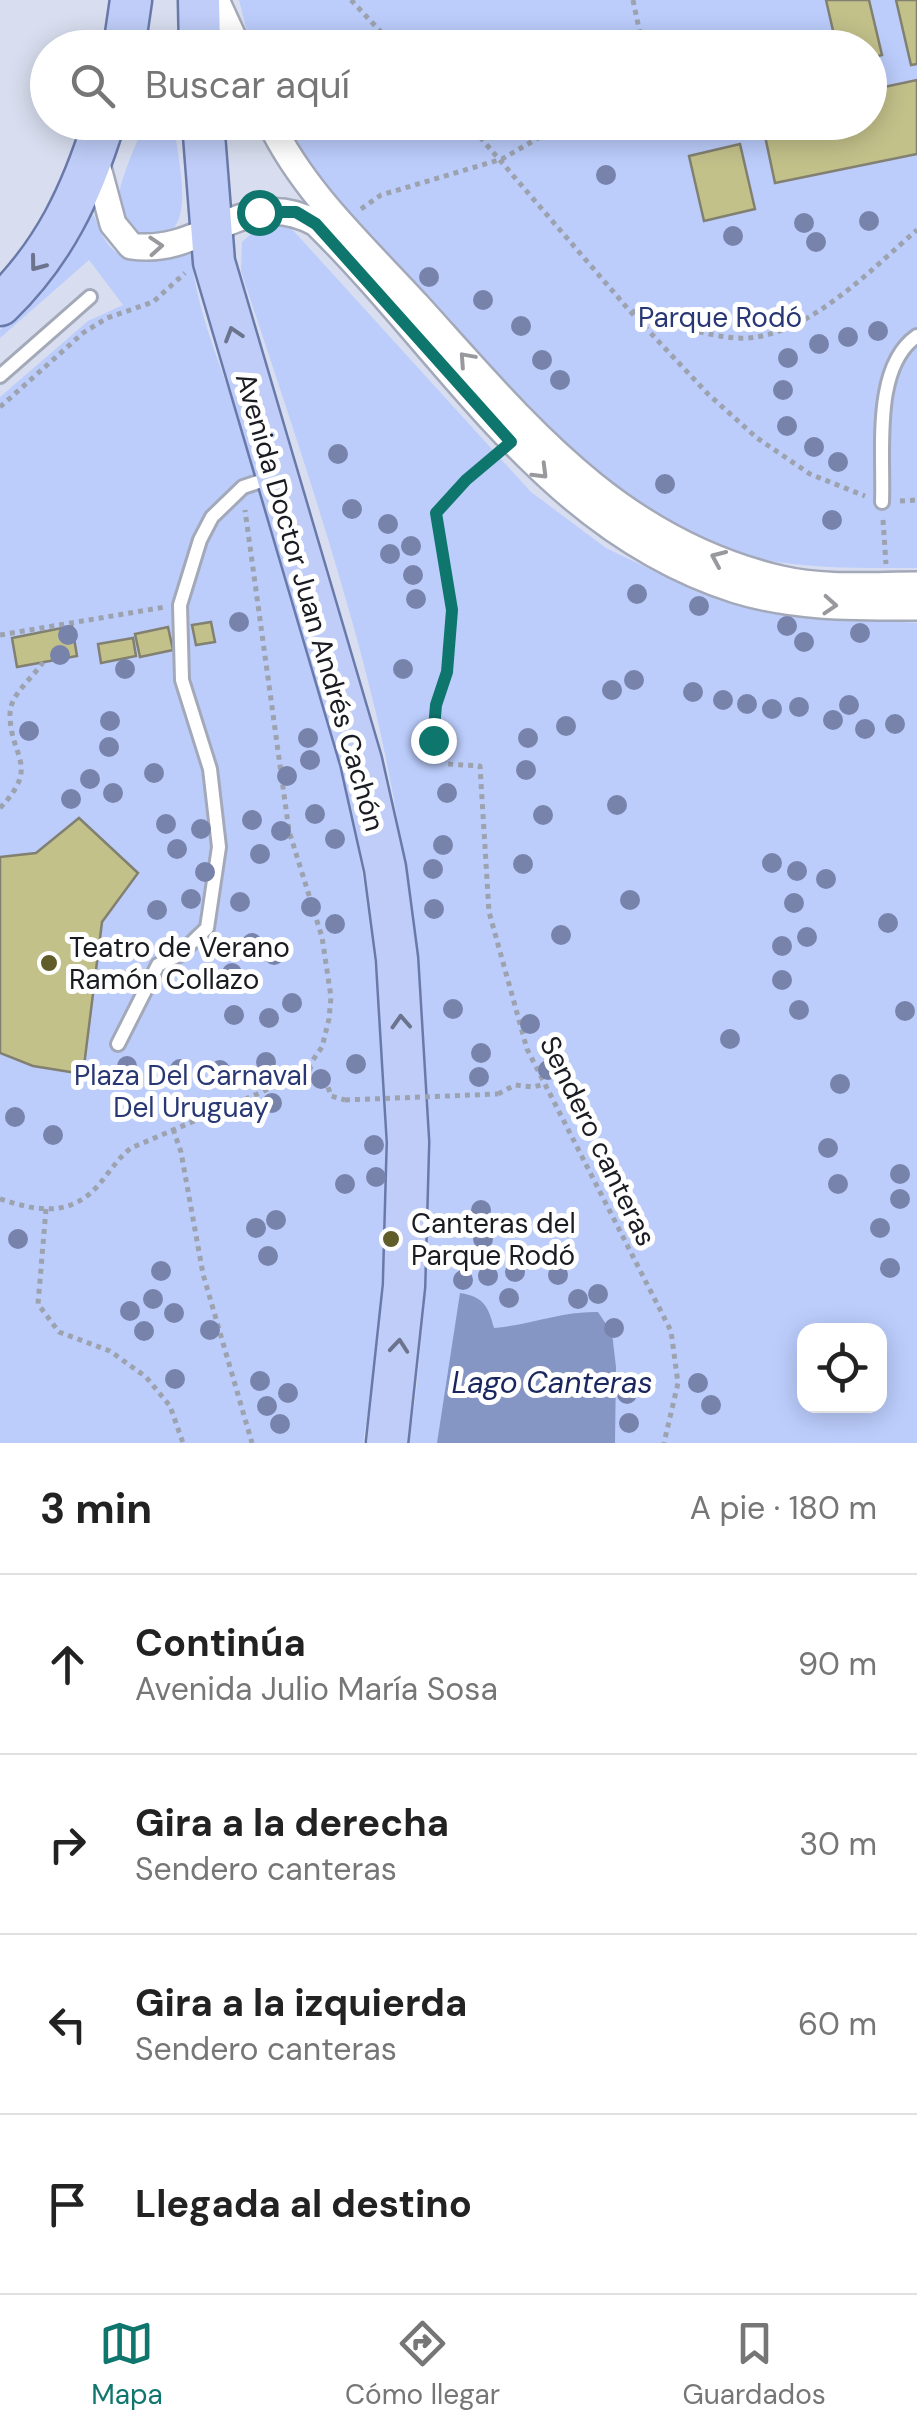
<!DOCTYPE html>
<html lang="es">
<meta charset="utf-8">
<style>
:root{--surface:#fff;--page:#f2f2f2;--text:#222;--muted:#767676;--line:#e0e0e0;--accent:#0f766e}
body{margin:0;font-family:"DM Sans",sans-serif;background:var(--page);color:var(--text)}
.controls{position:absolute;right:30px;bottom:30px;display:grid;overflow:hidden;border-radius:20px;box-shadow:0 5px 25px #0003}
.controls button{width:90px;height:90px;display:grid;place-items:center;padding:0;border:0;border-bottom:2px solid var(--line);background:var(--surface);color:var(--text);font:50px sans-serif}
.stop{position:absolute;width:30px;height:30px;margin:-22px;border:8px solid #0f766e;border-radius:50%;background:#fff}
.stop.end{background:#0f766e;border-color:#fff;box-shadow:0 2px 10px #0008}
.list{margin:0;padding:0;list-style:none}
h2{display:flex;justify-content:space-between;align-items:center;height:130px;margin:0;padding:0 40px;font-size:42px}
h2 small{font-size:32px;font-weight:400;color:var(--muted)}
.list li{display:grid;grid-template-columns:65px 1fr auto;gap:30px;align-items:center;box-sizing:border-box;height:180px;padding:0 40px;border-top:2px solid var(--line)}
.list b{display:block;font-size:38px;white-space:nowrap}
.list p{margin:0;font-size:32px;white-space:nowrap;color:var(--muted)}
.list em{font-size:32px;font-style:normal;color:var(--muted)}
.icon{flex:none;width:55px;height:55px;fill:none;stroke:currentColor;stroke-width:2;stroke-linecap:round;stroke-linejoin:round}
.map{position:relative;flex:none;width:917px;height:1443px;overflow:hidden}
.search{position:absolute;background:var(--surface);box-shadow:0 5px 25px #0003;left:30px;right:30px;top:30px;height:110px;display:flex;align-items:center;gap:25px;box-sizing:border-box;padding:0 35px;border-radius:55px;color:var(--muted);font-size:38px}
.sheet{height:850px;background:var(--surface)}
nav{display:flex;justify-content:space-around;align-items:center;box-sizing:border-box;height:140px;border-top:2px solid var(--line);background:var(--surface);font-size:28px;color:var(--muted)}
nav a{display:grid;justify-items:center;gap:5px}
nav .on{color:var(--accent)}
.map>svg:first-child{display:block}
</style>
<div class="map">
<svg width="917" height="1443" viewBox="0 0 917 1443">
<rect width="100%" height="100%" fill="#d8deef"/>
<!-- green -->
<g fill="#bccdfc" fill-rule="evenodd">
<path d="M 239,0 L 917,0 L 917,568 C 852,568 783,570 720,548 C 609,509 501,378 420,293 C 388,259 348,226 321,188 C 306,167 294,144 281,123 L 870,122 L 870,48 L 251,47 Z"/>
<path d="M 144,123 L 174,123 C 176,148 187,191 180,215 C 170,252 124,242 119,203 C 116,186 138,142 144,123 Z"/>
<path d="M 91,212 C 97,219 99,231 105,240 C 124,270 159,259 187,251 L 191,255 C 197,313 222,368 240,423 C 259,480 276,539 293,597 C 309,653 328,708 341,765 C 391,979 399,1225 363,1443 L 0,1443 L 0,397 L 88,321 L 123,305 L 89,260 L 0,338 L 0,330 L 37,293 Z"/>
<path d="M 272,223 L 291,228 L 531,492 L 606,548 L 695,591 L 738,605 L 787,614 L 917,623 L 917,1443 L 409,1443 C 423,1353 427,1262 426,1171 C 426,1017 411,864 376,713 C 340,563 289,417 241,271 L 242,242 L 260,226 ZM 804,1330 L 880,1330 L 880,1406 L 804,1406 Z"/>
</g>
<!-- water -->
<path fill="#8595c4" d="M 460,1293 C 484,1297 488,1306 494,1328 C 529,1325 563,1311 598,1312 L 612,1333 L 616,1367 L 615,1443 L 437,1443 Z"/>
<!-- building -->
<g fill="#c3c18a" stroke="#818071" stroke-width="2.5">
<path d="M 826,0 L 869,0 L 882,55 L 870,58 L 870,48 L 837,48 Z"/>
<path d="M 896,0 L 917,0 L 917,64 L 911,65 Z"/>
<path d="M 917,80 L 917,154 L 775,183 L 762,122 L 870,122 L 870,90 Z"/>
<path d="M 740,144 L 755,209 L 704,221 L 689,156 Z"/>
<path d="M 211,622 L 215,642 L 196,645 L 192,625 Z"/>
<path d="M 72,626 L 77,656 L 17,667 L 12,638 Z"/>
<path d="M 168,627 L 173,650 L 140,657 L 135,634 Z"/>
<path d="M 133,638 L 136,656 L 101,663 L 98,644 Z"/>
<path d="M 79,818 L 138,873 L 102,922 L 83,1074 L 33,1066 L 0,1053 L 0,857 L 36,853 Z"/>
</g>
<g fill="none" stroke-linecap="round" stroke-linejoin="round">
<!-- service casing -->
<g stroke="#a3a9b8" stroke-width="18">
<g id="service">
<path d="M 0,376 L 90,297"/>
<path d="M 882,502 C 884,452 872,367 917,336"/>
<path d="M 118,1044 L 158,965 L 179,955 L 207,928 L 219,847 L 210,769 L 182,680 L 180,605 L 200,540 L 212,517 L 243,487 L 270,478"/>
</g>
</g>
<!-- minor casing -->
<g stroke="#a3a9b8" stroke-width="30">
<g id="minor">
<path d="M 216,0 L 238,48"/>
<path d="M 270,122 C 304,193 365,248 417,305 C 524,423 617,541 781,579 C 824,589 872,585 917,585"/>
<path d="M 94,153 L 113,224 L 131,246 C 203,257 245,184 316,223 C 450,355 546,530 736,590 C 794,608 856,607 917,607"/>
</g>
</g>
<!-- primary casing -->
<g stroke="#697aaa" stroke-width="45">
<g id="primary">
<path d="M 199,0 L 200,48"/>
<path d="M 124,48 L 131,0"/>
<path d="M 203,122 L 214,262 L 361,761 L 385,868 L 397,959 L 408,1142 L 404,1286 L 387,1443"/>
<path d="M 0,305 C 54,253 82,193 104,122"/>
</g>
</g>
<!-- path -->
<g stroke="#9da2af" stroke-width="5" stroke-dasharray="5 5" stroke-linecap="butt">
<path d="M 351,0 L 396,48"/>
<path d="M 633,0 L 643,48"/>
<path d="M 467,122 L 629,310 L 708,394 L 757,438 L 810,474 L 865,496"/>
<path d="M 361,209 L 381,195 L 502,159 L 545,134 L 590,122"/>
<path d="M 632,311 C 666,322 700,335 736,338 C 803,342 870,270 917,230"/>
<path d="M 0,407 L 83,333 L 107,318 L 153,302 L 185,273"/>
<path d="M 494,457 L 467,479 L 436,513 L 451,610 L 447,672 L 436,705 L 433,740 L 447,764 L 480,766 L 489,912 L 527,1049 L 671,1331 L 678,1383 L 664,1443"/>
<path d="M 900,501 L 917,500"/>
<path d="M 883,520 L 886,564"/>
<path d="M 0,635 L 165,607"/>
<path d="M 0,808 C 41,765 10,758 10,714 C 10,694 33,678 43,662"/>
<path d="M 308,1067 L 325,1078 L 331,1096 L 345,1100"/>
<path d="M 498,1094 L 515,1085 L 533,1087 L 545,1084"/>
<path d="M 173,1129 L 181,1152 L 203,1274 L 252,1443"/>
<path d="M 0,1199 C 29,1208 59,1217 87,1196 C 104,1183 113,1162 131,1148 L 262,1092 L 308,1067 L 322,1047 L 329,1019 L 331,997 L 322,937 L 289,831 L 245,510"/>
<path d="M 46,1209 L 38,1304 L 59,1332 L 110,1351 L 146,1377 L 170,1406 L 183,1443"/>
</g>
<!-- service -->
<use href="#service" stroke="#fff" stroke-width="12"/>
<!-- minor -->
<use href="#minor" stroke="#fff" stroke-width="25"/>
<!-- primary -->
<use href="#primary" stroke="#bfcdf8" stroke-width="40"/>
<!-- path-bridge -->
<path stroke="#9da2af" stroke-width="5" stroke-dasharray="5 5" stroke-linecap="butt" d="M 345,1100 L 498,1094"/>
</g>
<!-- trees -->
<g fill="#7883ab">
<circle cx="606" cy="175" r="10"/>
<circle cx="869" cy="221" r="10"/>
<circle cx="804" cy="223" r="10"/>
<circle cx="733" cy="236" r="10"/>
<circle cx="816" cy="242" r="10"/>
<circle cx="429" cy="277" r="10"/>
<circle cx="483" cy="300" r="10"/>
<circle cx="521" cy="326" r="10"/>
<circle cx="878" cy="331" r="10"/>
<circle cx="848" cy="337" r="10"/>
<circle cx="819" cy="344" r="10"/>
<circle cx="788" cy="358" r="10"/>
<circle cx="542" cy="360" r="10"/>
<circle cx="560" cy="380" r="10"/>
<circle cx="783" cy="390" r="10"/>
<circle cx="787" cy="426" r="10"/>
<circle cx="814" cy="447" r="10"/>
<circle cx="338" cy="454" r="10"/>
<circle cx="838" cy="462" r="10"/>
<circle cx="665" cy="484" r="10"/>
<circle cx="352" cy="509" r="10"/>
<circle cx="832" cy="520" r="10"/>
<circle cx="388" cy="524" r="10"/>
<circle cx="411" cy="546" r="10"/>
<circle cx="390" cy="554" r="10"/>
<circle cx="413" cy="575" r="10"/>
<circle cx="637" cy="594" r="10"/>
<circle cx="416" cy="599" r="10"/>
<circle cx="699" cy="606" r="10"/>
<circle cx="239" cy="622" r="10"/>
<circle cx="787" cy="626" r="10"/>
<circle cx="860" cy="633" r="10"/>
<circle cx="68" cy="635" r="10"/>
<circle cx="804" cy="642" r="10"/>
<circle cx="60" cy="655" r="10"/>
<circle cx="125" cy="669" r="10"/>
<circle cx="403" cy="669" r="10"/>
<circle cx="634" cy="680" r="10"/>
<circle cx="612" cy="690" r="10"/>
<circle cx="693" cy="692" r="10"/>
<circle cx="723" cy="700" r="10"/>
<circle cx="747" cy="704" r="10"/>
<circle cx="849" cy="705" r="10"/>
<circle cx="799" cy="707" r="10"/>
<circle cx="772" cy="709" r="10"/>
<circle cx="833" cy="720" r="10"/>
<circle cx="110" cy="721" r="10"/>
<circle cx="895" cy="724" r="10"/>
<circle cx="566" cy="726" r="10"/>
<circle cx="865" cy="729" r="10"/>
<circle cx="29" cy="731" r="10"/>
<circle cx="308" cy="738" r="10"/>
<circle cx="528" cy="738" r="10"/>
<circle cx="109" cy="747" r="10"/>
<circle cx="310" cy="760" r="10"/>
<circle cx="526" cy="770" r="10"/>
<circle cx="154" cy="773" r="10"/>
<circle cx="287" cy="776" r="10"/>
<circle cx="90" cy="779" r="10"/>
<circle cx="113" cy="793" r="10"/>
<circle cx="447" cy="793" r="10"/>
<circle cx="71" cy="799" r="10"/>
<circle cx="617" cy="805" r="10"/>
<circle cx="315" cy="814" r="10"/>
<circle cx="543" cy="815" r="10"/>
<circle cx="252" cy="820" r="10"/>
<circle cx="166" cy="824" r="10"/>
<circle cx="201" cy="829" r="10"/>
<circle cx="281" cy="831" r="10"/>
<circle cx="335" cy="839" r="10"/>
<circle cx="443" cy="845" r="10"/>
<circle cx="177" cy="849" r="10"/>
<circle cx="260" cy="854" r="10"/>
<circle cx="772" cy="863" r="10"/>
<circle cx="523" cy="864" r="10"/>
<circle cx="433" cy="869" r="10"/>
<circle cx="797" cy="871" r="10"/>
<circle cx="205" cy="872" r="10"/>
<circle cx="826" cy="879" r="10"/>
<circle cx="191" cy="899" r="10"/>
<circle cx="630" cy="900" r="10"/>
<circle cx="240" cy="902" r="10"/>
<circle cx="794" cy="903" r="10"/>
<circle cx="311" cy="907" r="10"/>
<circle cx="434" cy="909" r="10"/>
<circle cx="157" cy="910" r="10"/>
<circle cx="888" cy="923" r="10"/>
<circle cx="335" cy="924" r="10"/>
<circle cx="561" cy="935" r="10"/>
<circle cx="807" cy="937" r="10"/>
<circle cx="252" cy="943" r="10"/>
<circle cx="782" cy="946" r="10"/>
<circle cx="274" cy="955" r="10"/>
<circle cx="232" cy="973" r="10"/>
<circle cx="782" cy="980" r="10"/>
<circle cx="292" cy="1003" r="10"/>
<circle cx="453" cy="1009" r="10"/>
<circle cx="799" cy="1010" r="10"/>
<circle cx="905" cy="1011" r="10"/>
<circle cx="234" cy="1015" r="10"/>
<circle cx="269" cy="1018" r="10"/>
<circle cx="530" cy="1024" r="10"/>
<circle cx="730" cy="1039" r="10"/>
<circle cx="481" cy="1053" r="10"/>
<circle cx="266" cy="1062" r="10"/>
<circle cx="356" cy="1064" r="10"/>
<circle cx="127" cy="1066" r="10"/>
<circle cx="180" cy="1069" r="10"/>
<circle cx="220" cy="1070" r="10"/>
<circle cx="548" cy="1070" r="10"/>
<circle cx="479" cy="1077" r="10"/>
<circle cx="321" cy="1079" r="10"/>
<circle cx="840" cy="1084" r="10"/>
<circle cx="272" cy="1103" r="10"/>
<circle cx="15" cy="1117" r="10"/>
<circle cx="53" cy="1135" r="10"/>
<circle cx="374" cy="1145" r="10"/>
<circle cx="828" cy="1148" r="10"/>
<circle cx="900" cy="1174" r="10"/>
<circle cx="376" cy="1177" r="10"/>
<circle cx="345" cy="1184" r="10"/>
<circle cx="838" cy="1184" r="10"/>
<circle cx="900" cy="1199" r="10"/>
<circle cx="481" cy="1210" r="10"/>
<circle cx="276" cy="1220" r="10"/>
<circle cx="256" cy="1228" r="10"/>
<circle cx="880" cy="1228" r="10"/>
<circle cx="18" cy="1239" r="10"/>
<circle cx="483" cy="1239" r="10"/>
<circle cx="466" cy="1255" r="10"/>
<circle cx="268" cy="1256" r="10"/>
<circle cx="890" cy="1268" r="10"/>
<circle cx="161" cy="1271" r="10"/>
<circle cx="515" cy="1272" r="10"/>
<circle cx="558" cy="1275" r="10"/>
<circle cx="488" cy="1276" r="10"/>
<circle cx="463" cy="1280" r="10"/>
<circle cx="598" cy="1294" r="10"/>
<circle cx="509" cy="1298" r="10"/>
<circle cx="153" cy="1299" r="10"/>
<circle cx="578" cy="1299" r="10"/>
<circle cx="130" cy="1311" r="10"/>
<circle cx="174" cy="1313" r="10"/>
<circle cx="614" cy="1328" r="10"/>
<circle cx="210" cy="1330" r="10"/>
<circle cx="144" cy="1331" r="10"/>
<circle cx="175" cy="1379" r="10"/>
<circle cx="260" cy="1381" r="10"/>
<circle cx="698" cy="1383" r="10"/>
<circle cx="288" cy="1393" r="10"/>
<circle cx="627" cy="1394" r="10"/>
<circle cx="711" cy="1405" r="10"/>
<circle cx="267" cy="1406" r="10"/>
<circle cx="629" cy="1423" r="10"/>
<circle cx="280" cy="1424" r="10"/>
</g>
<!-- one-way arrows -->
<defs><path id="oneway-chevron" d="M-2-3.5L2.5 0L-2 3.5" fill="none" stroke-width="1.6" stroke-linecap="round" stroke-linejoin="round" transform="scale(2.5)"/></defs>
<g stroke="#98999c">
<use href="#oneway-chevron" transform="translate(156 246) rotate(-4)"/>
<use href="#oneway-chevron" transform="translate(466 359) rotate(-132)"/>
<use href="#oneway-chevron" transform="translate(541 472) rotate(45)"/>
<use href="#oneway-chevron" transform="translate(718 558) rotate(-156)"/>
<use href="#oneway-chevron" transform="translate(830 605) rotate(4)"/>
</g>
<g stroke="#6c748d">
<use href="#oneway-chevron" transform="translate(37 264) rotate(127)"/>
<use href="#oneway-chevron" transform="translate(233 334) rotate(-107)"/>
<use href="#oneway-chevron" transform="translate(401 1022) rotate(-93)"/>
<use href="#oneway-chevron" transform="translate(399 1346) rotate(-85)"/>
</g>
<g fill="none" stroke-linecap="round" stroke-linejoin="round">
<!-- route -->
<path stroke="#0f766e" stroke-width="12" d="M 259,212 L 296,212 L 316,224 L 511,442 L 466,480 L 436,513 L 452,610 L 447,672 L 436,705 L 433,740"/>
</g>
<!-- markers -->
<g fill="#605d2a" stroke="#fff" stroke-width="4">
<circle cx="49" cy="963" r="10"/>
<circle cx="391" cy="1239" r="10"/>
</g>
<g text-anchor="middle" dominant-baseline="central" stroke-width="10" stroke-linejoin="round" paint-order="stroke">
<!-- park labels -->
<g font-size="28" fill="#293874" stroke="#fff">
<text x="720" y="317">Parque Rodó</text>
<text x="191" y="1075">Plaza Del Carnaval<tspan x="191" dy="32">Del Uruguay</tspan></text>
</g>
<!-- street labels -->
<g font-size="28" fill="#1a1c22" stroke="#fff">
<text transform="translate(310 602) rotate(74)">Avenida Doctor Juan Andrés Cachón</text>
<text transform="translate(598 1141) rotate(64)">Sendero canteras</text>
</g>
<!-- poi labels -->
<g font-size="28" fill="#1a1c22" stroke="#fff" text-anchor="start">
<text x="69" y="947">Teatro de Verano<tspan x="69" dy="32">Ramón Collazo</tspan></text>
<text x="411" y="1223">Canteras del<tspan x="411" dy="32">Parque Rodó</tspan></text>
</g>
<!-- water labels -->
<g font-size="30" font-style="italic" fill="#19265f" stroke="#fff">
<text x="552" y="1382">Lago Canteras</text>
</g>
</g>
</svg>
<div class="controls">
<button><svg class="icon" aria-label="locate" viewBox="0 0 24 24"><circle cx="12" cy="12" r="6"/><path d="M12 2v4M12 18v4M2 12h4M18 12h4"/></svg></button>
</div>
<div class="stop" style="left:259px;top:212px"></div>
<div class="stop end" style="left:433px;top:740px"></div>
<div class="search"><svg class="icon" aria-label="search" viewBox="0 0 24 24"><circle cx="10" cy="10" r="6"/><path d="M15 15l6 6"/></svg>Buscar aquí</div>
</div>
<section class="sheet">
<h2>3 min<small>A pie · 180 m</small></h2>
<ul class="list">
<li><svg class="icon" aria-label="ahead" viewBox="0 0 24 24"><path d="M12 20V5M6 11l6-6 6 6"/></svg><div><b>Continúa</b><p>Avenida Julio María Sosa</p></div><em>90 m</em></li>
<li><svg class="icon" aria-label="right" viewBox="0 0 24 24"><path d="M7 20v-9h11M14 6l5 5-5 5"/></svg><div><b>Gira a la derecha</b><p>Sendero canteras</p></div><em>30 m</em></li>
<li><svg class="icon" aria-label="left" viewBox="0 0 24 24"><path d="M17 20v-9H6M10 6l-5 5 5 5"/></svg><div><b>Gira a la izquierda</b><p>Sendero canteras</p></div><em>60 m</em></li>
<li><svg class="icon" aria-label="arrive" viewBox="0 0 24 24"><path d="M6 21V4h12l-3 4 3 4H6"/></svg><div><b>Llegada al destino</b></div></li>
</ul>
</section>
<nav>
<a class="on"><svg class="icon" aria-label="map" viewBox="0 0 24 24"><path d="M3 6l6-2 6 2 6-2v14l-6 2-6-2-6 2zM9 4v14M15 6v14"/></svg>Mapa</a>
<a><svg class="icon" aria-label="directions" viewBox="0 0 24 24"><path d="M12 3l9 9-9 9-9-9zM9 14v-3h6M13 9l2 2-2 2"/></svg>Cómo llegar</a>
<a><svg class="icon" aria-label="saved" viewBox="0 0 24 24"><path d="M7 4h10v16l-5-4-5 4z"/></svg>Guardados</a>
</nav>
